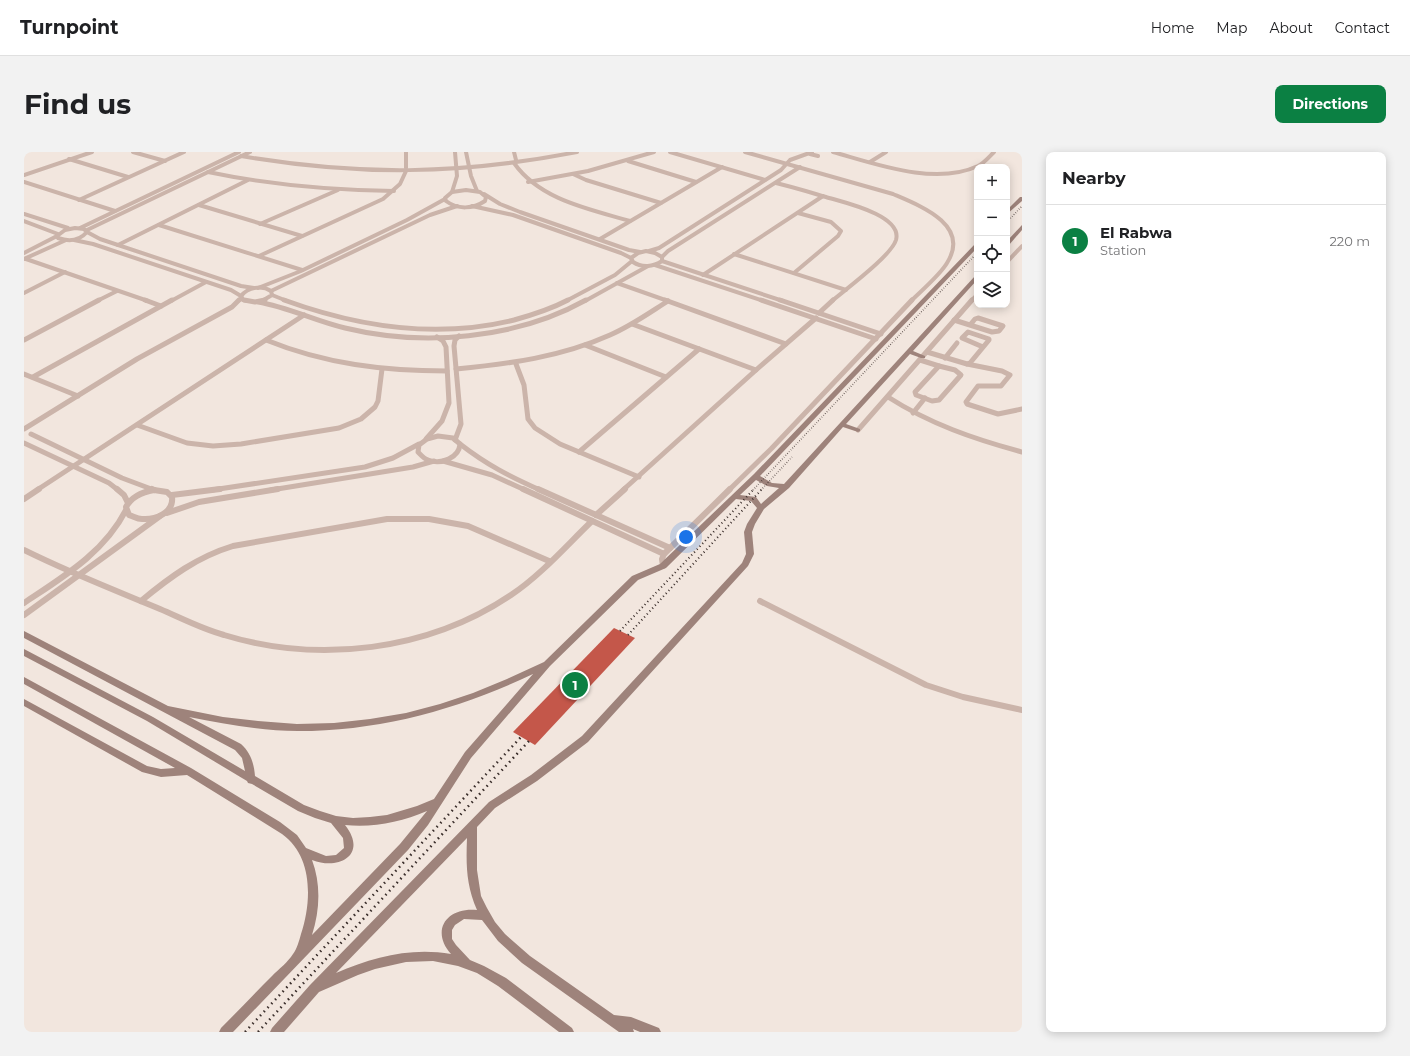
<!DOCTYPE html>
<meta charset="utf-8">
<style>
:root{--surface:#fff;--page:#f2f2f2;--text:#202124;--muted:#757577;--line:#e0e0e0;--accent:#0b8043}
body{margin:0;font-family:Montserrat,sans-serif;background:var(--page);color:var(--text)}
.controls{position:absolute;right:12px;top:12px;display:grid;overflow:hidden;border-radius:8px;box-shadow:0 2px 10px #0003}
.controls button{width:36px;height:36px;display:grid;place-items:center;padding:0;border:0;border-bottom:1px solid var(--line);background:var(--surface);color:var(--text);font:20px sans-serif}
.you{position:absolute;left:662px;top:385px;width:14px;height:14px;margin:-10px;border:3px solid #fff;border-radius:50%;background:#1a73e8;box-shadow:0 0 0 6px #1a73e833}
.badge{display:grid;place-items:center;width:26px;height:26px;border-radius:50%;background:var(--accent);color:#fff;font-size:13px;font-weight:700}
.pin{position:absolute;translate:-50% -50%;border:2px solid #fff;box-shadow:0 1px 4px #0006}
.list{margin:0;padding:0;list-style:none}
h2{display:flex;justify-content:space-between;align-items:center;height:52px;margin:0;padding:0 16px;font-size:17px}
h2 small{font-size:13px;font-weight:400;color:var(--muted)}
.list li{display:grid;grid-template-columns:26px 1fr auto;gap:12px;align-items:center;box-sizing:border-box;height:72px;padding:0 16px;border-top:1px solid var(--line)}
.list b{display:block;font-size:15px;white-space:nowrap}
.list p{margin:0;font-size:13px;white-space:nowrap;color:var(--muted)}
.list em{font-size:13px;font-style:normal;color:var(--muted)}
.icon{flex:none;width:22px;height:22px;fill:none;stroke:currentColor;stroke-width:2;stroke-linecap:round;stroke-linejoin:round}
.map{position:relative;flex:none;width:998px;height:880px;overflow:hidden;border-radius:8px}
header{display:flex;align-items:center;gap:24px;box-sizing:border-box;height:56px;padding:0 20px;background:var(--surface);border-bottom:1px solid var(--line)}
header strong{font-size:19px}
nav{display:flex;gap:22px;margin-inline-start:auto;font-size:14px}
.intro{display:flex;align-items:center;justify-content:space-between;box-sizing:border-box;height:96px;padding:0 24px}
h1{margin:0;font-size:28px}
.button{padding:10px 18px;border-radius:8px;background:var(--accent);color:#fff;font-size:14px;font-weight:700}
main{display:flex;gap:24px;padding:0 24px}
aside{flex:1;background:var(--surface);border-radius:8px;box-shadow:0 2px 10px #0003}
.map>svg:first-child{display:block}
</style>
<header>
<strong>Turnpoint</strong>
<nav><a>Home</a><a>Map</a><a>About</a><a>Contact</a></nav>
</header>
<div class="intro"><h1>Find us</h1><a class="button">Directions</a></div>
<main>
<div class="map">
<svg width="998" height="880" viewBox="0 0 998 880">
<rect width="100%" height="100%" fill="#f2e6de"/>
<!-- building -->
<path fill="#c4574a" d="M 590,476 L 611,486 L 511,593 L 489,580 Z"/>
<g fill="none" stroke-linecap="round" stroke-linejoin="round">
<!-- street-far2 -->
<g stroke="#cbb4aa" stroke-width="4">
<path d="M 109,0 L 141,9"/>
<path d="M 382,0 L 382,16"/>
<path d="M 442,0 L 447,24 L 453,39"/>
<path d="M 490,0 L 492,8"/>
<path d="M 646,0 L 741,28"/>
<path d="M 721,0 L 869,42 C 897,54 947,73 923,111 C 916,123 897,139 887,149"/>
<path d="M 809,0 C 852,12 911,34 954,14 C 960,11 965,5 970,0"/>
<path d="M 786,2 L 794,4"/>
<path d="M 217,4 C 335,24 435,23 553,0"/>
<path d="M 45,7 L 104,25"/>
<path d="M 604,9 L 672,30"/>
<path d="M 846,10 L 862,0"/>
<path d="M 490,11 C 516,48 565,57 606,69"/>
<path d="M 184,20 C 246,33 307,38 370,39"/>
<path d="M 549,22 L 562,28 L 637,51"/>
<path d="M 0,23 L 68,0"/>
<path d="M 0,30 L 91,59"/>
<path d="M 504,30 L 564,19 L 630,0"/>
<path d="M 752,31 C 769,35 785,40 802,45 C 818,50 879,63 872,88 C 867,104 822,137 808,149"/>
<path d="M 442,38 L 456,40 L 462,45 L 461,49 C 449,57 434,58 422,49 L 421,46 L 428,40 Z"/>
<path d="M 428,40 L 433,24 L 431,0"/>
<path d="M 460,42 L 476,52 L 496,60 L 605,98 L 616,100"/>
<path d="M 55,48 L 160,0"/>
<path d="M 175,53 L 278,84"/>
<path d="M 448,54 L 489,63 L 597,101 L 607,106"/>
<path d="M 0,62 L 44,76"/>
<path d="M 0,69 L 34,82"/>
<path d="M 236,72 L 314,38"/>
<path d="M 135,73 L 278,118"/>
<path d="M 51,76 L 60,77 L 63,80 C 55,89 45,90 34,86 L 33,84 L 41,78 Z"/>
<path d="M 56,76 L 215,0"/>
<path d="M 63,78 L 226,0"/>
<path d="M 63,80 L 76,87 L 217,134 L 230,136"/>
<path d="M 576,87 L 698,15"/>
<path d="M 50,88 L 69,92 L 207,138 L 217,144"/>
<path d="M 94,93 L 224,28"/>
<path d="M 622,99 L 631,101 L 638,105 L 638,109 C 629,115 618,116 609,110 L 607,106 L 614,101 Z"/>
<path d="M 625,99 L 635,96 L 757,18 L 766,8 L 788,0"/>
<path d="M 0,101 L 33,84"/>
<path d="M 710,102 L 822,138"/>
<path d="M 235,104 L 359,47 L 376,32 L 382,19"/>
<path d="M 638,105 L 644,99 L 776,15"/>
<path d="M 0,107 L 42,88"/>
<path d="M 2,107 L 124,149"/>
<path d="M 638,109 L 759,149"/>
<path d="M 983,110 L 998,94"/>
<path d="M 631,113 L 740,149"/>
<path d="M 770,121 L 814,84 L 817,79 L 807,70 L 774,61"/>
<path d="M 679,123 L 799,44"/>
<path d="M 593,131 L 644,149"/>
<path d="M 234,136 L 277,119 L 383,68 L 421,47"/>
<path d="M 247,139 L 406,63 L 433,54"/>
<path d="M 0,141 L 41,120"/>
<path d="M 248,143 L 263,149"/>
<path d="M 73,149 L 93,139"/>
<path d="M 147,149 L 182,130"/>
<path d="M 214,149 L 218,146"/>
<path d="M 224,149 L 219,148 L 217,144 C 224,135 238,133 247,139 L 248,143 L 238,149"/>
<path d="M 542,149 L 591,123 L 608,109"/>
<path d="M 561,149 L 624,114"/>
<path d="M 947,149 L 953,143"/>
</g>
<!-- street-far1 -->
<g stroke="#cbb4aa" stroke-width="5">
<path d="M 121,148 L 137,154"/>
<path d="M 220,148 L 231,150 L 241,148"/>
<path d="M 260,148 C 334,175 413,187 490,168 C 508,163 527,157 544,148"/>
<path d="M 641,148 L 762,192"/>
<path d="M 737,148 L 852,187"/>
<path d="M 756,148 L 857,182"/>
<path d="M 234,150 C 264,155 291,169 321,176 C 399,195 492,187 562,148"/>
<path d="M 795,161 L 809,148"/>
<path d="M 930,168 L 968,180 L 975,179 L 979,174 L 954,166 L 951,167 L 946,173"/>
<path d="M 608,172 L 732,218"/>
<path d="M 0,188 L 75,148"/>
<path d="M 242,188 C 301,212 360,219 423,219"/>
<path d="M 561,193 L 642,225"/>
<path d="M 903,200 L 943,212 L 946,211 L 965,188 L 965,187 L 944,180 L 938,186 L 959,195"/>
<path d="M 921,206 L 933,191"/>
<path d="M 896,208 L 915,214"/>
<path d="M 492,212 L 500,233 L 504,267 L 511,276 L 536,292 L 615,325"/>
<path d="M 943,212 L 978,219 L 986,223 L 977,234 L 954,234 L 942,250 L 943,252 L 974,262 L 998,257"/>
<path d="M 915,214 L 931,218 L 937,223 L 915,248 L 908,249 L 892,243 L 891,240 Z"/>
<path d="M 432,217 C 485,212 537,205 586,183 C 607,174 625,161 644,149"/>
<path d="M 0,222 L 54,244"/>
<path d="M 9,225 L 148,148"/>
<path d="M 864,245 C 906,272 950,287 998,300"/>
<path d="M 889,261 L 901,246"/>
<path d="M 113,273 L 163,291 L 189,294 L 217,292 L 315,276 L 337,267 L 351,255 L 354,249 L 358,217"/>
<path d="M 0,277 L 113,207 L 208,155 L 215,148"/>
<path d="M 834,278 L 948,148"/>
<path d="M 7,282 L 98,326 L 130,338"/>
<path d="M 414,284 L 429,286 L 436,292 C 435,306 417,313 404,308 C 400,307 397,303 394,300 L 395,293 L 403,287 Z"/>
<path d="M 402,287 L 418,269 L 425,251 L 422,195 L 419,189 L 413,185"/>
<path d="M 431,288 L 437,272 L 430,194 L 431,188 L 435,184"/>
<path d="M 0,291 L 85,331 L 94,338"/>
<path d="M 436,292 C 463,313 485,324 516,338"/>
<path d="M 555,300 L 675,197"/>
<path d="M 419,309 L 468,323 L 501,338"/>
<path d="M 13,338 L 280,163"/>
<path d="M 129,338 L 131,338"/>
<path d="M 188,338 L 341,315 L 369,306 L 395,292"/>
<path d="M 247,338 L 389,315 L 410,309"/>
<path d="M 599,338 L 732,218 L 792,166"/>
<path d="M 705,338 L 747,297 L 888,148"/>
</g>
<!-- street -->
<g stroke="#cbb4aa" stroke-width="6">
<path d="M 93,337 L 100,343 L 104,351"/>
<path d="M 128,337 L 130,338"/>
<path d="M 499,337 L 640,402"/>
<path d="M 514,337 L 646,396"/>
<path d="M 130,338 L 143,340 L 148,345 C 150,361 131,368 118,367 C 113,367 109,364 105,363 L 102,355 C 108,344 118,340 130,338 Z"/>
<path d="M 148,343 L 196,337"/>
<path d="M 0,347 L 15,337"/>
<path d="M 143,361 L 175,350 L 254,337"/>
<path d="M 572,363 L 601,337"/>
<path d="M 0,398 C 44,420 90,438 136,457 C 157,466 178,477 200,483 C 295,512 404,499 487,443 C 517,423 542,394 568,369"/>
<path d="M 639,414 L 638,407 L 640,402 L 706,337"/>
<path d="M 117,449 C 146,425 173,405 209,394 L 363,367 L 405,367 L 444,374 L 525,409"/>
<path d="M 736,449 L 902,533 L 939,545 L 998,558"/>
<path d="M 0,451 C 39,425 80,401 102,358"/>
<path d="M 0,463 L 136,364"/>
</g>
<!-- secondary -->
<g fill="#9e837b" fill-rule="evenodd">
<path d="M 996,45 L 998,45 L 998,49 L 983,62 L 983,58 Z"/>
<path d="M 998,73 L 998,78 L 985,93 L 983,94 L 983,89 Z"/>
<path d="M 953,91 L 953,96 L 736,324 L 748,331 L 760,332 L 951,124 L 953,123 L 953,128 L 889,199 L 901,204 L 901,206 L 897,206 L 886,202 L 822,272 L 836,277 L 836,279 L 834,280 L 819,275 L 765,336 L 740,357 L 731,372 L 728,380 L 730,402 L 724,414 L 564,590 L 513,629 L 471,656 L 453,675 L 453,718 L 457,744 L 463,756 L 471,770 L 481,782 L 506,804 L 590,863 L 607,865 L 635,876 L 637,880 L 616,880 L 609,877 L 610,880 L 595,880 L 498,811 L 474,789 L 458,768 L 440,767 L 431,773 L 428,778 L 428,787 L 432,793 L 446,808 L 460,814 L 482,826 L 548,876 L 550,880 L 535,880 L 474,834 L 453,821 L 434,814 L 409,809 L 382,810 L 351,817 L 334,823 L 295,840 L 260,880 L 246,880 L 248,876 L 286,833 L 465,650 L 507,623 L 558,584 L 718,411 L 722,402 L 720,380 L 723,372 L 733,356 L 727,349 L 712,347 L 642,416 L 614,428 L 526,514 L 447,606 L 404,673 L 384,698 L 209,880 L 195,880 L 197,876 C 214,859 231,841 248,824 C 255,817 264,810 269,802 C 273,797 275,789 277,782 C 288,749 289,704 258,682 L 163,623 L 137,625 L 118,620 L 0,554 L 0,547 L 123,614 L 137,617 L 151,616 L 0,532 L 0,525 L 167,616 L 256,670 L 273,683 L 282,696 L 302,704 L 312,703 L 320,696 L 319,686 L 307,671 L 291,666 L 274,659 L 228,632 L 224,631 L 223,629 L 123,569 L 0,504 L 0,497 L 129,565 L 221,619 L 218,606 L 211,598 L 0,486 L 0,479 L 144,554 L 199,565 L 234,569 L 273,572 L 310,571 L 346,567 L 382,561 L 416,552 L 449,541 L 483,527 L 520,510 L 608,424 L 636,412 L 730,322 L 951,92 ZM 732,328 L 743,334 L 755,336 L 737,352 L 732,345 L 716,343 ZM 509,522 L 441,600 L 410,647 L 393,654 L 363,663 L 346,665 L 329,666 L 312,664 L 296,659 L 280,653 L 231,624 C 230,612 227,601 217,592 L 165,565 C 201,572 237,579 274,579 C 357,579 435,557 509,522 ZM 403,659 L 376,692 L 288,783 C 296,758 297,732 288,708 C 316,719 344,702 321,673 C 349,676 377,670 403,659 ZM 443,686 C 442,712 442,733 453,758 C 423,755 406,778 427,802 C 387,795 349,805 312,821 Z"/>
</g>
<!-- rail-far2 -->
<g stroke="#382c29" stroke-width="1.5" stroke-dasharray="0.5 2" stroke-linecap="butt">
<path d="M 983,70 L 998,54"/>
<path d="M 729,338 L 953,101"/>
<path d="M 737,338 L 768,305"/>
</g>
<!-- rail-far1 -->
<g stroke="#382c29" stroke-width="2" stroke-dasharray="1 3" stroke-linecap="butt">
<path d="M 596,479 L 730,337"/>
<path d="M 604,483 L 738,337"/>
</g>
<!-- rail -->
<g stroke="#382c29" stroke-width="2.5" stroke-dasharray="1.5 4" stroke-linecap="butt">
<path d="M 221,880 L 497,585"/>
<path d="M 234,880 L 505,589"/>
</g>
</g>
</svg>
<div class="controls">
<button>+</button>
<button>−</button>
<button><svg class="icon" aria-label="locate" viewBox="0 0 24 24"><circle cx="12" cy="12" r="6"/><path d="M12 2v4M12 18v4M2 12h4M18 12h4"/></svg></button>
<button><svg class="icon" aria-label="layers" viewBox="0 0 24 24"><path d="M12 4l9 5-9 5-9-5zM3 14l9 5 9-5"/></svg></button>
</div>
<div class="you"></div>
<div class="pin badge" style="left:551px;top:533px">1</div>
</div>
<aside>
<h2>Nearby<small></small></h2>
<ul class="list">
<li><span class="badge">1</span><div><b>El Rabwa</b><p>Station</p></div><em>220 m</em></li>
</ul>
</aside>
</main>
